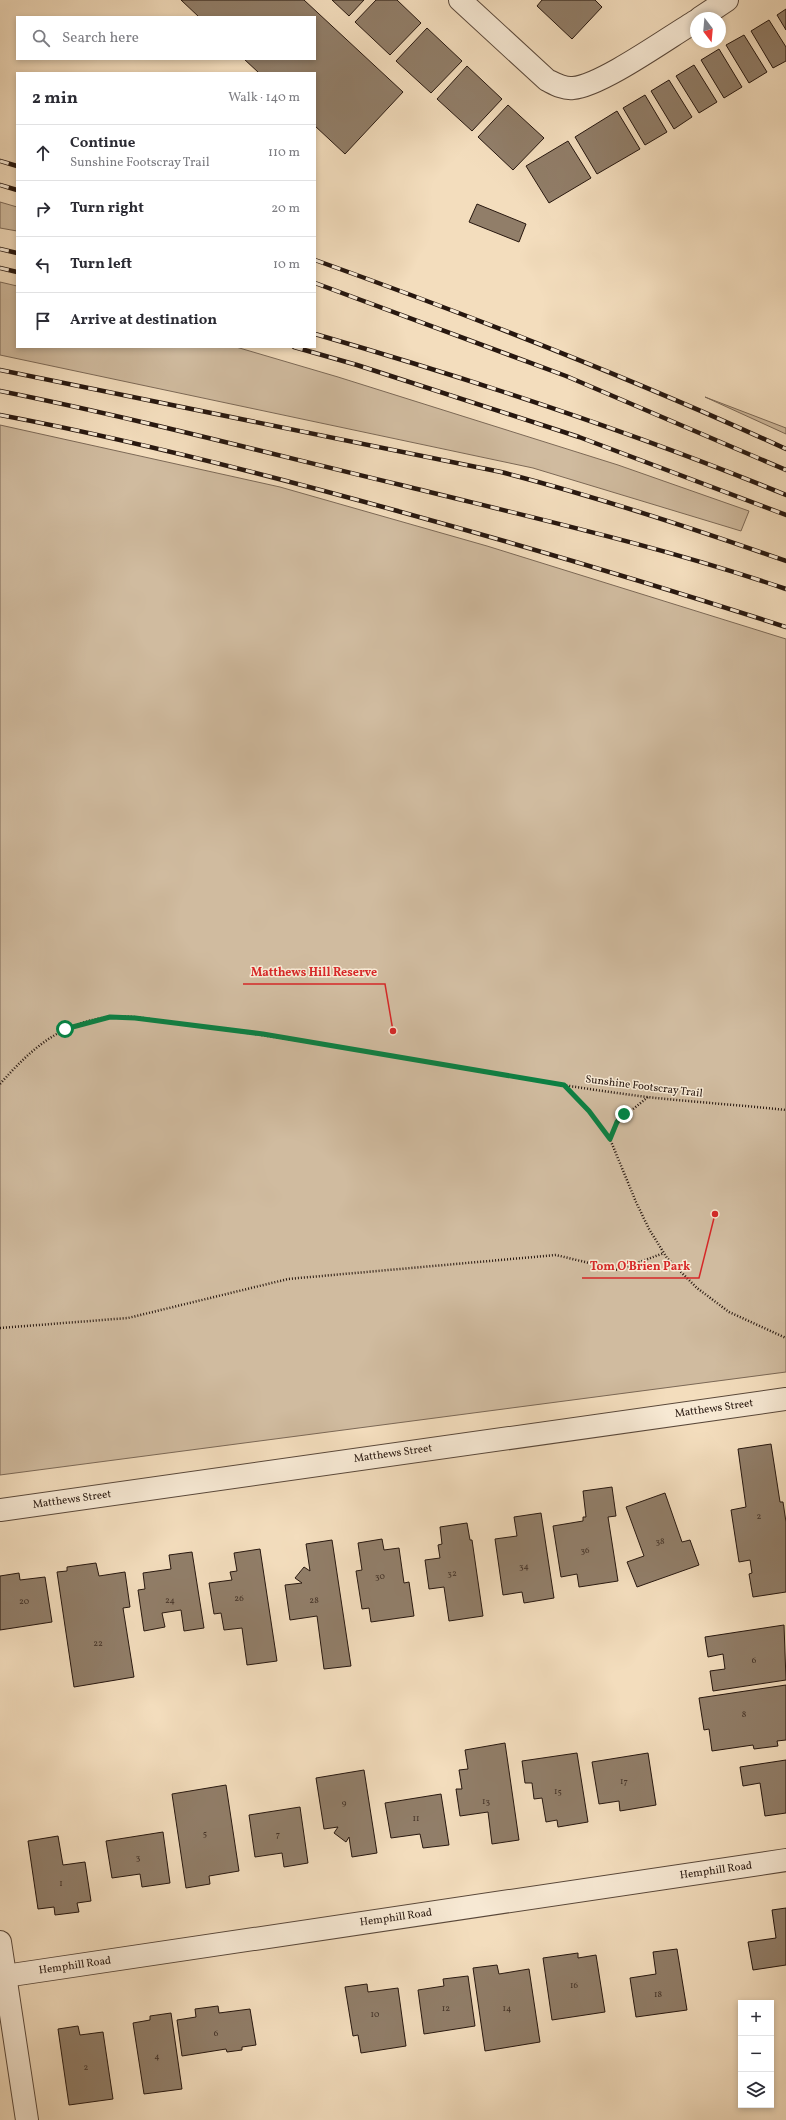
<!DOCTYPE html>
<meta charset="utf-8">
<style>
:root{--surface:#fff;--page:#f2f2f3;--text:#2b2b33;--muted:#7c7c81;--line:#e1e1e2}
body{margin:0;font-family:Vollkorn,serif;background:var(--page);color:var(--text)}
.controls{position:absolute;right:12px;bottom:12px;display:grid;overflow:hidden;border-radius:0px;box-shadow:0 2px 6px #0003}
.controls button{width:36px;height:36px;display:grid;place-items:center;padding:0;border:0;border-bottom:1px solid var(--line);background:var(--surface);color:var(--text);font:20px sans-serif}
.compass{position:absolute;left:690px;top:12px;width:36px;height:36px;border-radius:50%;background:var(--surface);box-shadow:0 2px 6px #0003;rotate:164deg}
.stop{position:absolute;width:12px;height:12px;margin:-9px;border:3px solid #0b8043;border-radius:50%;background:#fff}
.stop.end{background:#0b8043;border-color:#fff;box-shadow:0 1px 4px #0008}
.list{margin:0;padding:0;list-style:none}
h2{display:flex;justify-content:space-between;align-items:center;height:52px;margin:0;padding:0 16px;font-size:17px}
h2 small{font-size:13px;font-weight:400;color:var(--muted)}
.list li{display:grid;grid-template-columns:26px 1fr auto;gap:12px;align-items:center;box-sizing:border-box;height:56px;padding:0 16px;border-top:1px solid var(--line)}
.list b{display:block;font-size:15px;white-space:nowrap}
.list p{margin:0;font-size:13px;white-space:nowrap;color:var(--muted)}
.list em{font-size:13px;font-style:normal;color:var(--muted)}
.icon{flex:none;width:22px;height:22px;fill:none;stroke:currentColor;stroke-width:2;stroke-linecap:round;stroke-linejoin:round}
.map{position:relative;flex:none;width:786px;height:2120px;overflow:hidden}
.search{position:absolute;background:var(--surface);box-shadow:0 2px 6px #0003;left:16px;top:16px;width:300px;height:44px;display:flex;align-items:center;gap:10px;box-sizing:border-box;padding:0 14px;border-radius:0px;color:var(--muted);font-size:15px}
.panel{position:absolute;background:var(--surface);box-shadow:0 2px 6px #0003;left:16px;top:72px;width:300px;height:276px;border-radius:0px}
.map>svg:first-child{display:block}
</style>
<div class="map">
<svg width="786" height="2120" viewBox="0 0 786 2120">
<rect width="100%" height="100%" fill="#f3ddbd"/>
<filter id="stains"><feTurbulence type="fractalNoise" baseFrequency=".005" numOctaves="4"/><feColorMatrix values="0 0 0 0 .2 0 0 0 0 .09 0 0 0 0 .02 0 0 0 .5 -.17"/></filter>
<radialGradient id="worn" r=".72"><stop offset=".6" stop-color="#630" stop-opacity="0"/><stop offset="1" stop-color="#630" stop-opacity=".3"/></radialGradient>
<!-- green -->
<g fill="#d0bb9f" stroke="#7c6957">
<path d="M 0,202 L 17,207 L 17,231 L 0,228 Z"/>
<path d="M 0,282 L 17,286 L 17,347 L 236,347 L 338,377 L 618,465 L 749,511 L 741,531 L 533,468 L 0,355 Z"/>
<path d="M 705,397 L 786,428 L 786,434 Z"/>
<path d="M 0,425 L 280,487 L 487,546 L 786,639 L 786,1372 L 0,1475 Z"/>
</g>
<!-- building -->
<g fill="#917e69" stroke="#27170f">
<path d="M 181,0 L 304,0 L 403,92 L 345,154 L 315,126 L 315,73 L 259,73 L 244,59 L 315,59 L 315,17 L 199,17 Z"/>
<path d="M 332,0 L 364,0 L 349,16 Z"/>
<path d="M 376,0 L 397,0 L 421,23 L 390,55 L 355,22 Z"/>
<path d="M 542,0 L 595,0 L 602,7 L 572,39 L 537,6 Z"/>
<path d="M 786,9 L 786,30 L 777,15 Z"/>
<path d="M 769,20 L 786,47 L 786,61 L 773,68 L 751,31 Z"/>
<path d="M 427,28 L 462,61 L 431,93 L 396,61 Z"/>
<path d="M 744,35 L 767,72 L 749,83 L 726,45 Z"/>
<path d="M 719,49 L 742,87 L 724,98 L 701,60 Z"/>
<path d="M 694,65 L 717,102 L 699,113 L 676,76 Z"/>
<path d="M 467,66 L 502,99 L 472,131 L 437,99 Z"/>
<path d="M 669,80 L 692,117 L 674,129 L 651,91 Z"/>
<path d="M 645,95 L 667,132 L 645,145 L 623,108 Z"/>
<path d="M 508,105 L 544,138 L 513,170 L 478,137 Z"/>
<path d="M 617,111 L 640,149 L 597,174 L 575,137 Z"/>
<path d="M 568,141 L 591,178 L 549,203 L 526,166 Z"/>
<path d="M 477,204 L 526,224 L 519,242 L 469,222 Z"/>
<path d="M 771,1444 L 780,1502 L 783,1502 L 786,1522 L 786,1592 L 753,1597 L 749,1574 L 752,1573 L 750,1560 L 739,1562 L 731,1510 L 746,1507 L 738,1449 Z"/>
<path d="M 612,1487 L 616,1516 L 608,1517 L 618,1581 L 579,1587 L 577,1574 L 561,1577 L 553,1526 L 583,1521 L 583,1517 L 586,1517 L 583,1491 Z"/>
<path d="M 665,1493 L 682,1542 L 690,1540 L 699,1565 L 637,1587 L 627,1562 L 644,1556 L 626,1507 Z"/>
<path d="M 541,1513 L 554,1598 L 524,1603 L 522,1592 L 503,1595 L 495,1539 L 517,1536 L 514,1517 Z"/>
<path d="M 467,1523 L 470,1540 L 472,1540 L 483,1616 L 449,1621 L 444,1587 L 429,1589 L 425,1560 L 440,1558 L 438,1545 L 442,1544 L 440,1527 Z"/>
<path d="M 382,1539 L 384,1550 L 399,1548 L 404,1583 L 409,1582 L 414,1616 L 371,1622 L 369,1608 L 362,1609 L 356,1571 L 362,1570 L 358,1543 Z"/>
<path d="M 332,1540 L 351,1666 L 324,1669 L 317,1616 L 290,1620 L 285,1585 L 302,1583 L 295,1578 L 304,1567 L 310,1571 L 306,1544 Z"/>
<path d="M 260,1549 L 277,1661 L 247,1665 L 242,1628 L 224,1630 L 221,1613 L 214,1614 L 209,1583 L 232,1580 L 230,1572 L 237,1571 L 234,1553 Z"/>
<path d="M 192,1552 L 204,1628 L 184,1631 L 181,1610 L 162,1613 L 165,1627 L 144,1631 L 138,1590 L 145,1589 L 143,1573 L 171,1569 L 169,1555 Z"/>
<path d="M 96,1563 L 99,1576 L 125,1572 L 130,1607 L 123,1608 L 134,1677 L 74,1687 L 57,1572 L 67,1571 L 67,1567 Z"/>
<path d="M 19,1573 L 20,1580 L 45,1577 L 52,1622 L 0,1630 L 0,1576 Z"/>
<path d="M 784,1625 L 786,1680 L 713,1691 L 710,1671 L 725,1669 L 723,1654 L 708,1657 L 705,1637 Z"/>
<path d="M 786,1685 L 786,1740 L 777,1741 L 778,1746 L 754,1749 L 753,1745 L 712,1751 L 709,1729 L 704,1730 L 699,1698 Z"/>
<path d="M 505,1743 L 519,1840 L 492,1844 L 488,1812 L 460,1816 L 456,1789 L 462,1789 L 459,1770 L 468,1769 L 465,1750 Z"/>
<path d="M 577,1753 L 588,1822 L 558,1827 L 557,1820 L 546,1822 L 542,1798 L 534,1799 L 532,1783 L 525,1783 L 522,1761 Z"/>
<path d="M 648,1753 L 656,1805 L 620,1811 L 619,1801 L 599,1804 L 592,1762 Z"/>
<path d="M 786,1760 L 786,1813 L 765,1816 L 760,1783 L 743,1786 L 740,1767 Z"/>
<path d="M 364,1770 L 377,1853 L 352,1857 L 349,1837 L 346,1842 L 334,1833 L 338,1827 L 324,1829 L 316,1778 Z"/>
<path d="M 226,1785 L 239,1871 L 209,1876 L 210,1884 L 186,1888 L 172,1794 Z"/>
<path d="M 441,1794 L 449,1845 L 423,1848 L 420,1834 L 391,1838 L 385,1803 Z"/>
<path d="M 300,1807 L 308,1863 L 284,1867 L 282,1853 L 255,1857 L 249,1815 Z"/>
<path d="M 163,1832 L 170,1883 L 142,1887 L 140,1874 L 112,1878 L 106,1841 Z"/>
<path d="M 58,1836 L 63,1865 L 85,1862 L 91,1901 L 77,1903 L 79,1912 L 55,1915 L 54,1907 L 38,1909 L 28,1841 Z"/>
<path d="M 786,1908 L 786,1965 L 753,1970 L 748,1942 L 776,1938 L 772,1910 Z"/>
<path d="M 677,1949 L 687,2010 L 636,2017 L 630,1978 L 656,1974 L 653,1952 Z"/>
<path d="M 578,1953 L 578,1958 L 596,1955 L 605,2012 L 552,2020 L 543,1958 Z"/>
<path d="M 497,1965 L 499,1974 L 529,1969 L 540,2042 L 485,2051 L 473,1968 Z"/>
<path d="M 468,1976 L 475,2026 L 424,2034 L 418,1990 L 444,1986 L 443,1979 Z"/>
<path d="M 367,1984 L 368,1992 L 398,1988 L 406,2046 L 361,2053 L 358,2035 L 353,2036 L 345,1987 Z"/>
<path d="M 218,2006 L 219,2013 L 250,2009 L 256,2045 L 242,2047 L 242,2050 L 227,2052 L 226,2049 L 182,2056 L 177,2020 L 196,2017 L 195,2009 Z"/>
<path d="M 171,2013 L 182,2089 L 144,2094 L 133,2023 L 150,2020 L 150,2016 Z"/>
<path d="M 78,2026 L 80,2035 L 103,2032 L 113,2099 L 69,2105 L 58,2029 Z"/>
</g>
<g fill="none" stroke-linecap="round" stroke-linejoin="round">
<!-- minor casing -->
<g stroke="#5a483a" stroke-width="24">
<g id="minor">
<path d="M 460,0 L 547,80 C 555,84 563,89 573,88 C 601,86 669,37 696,21"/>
<path d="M 700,18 L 727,0"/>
<path d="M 0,1510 L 786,1399"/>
<path d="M 0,1942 L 27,2120"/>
<path d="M 5,1976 L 786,1860"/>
</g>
</g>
<!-- path -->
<g stroke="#27170f" stroke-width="2.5" stroke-dasharray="1 2" stroke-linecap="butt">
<path d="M 0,1084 C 32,1048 59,1024 108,1017 C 132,1014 158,1021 182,1024 C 236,1031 290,1039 344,1048 C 445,1065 546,1084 647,1097 C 693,1102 740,1105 786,1110"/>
<path d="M 565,1085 L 589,1111 L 610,1139 L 636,1202 L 649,1229 L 667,1258 L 697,1288 L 729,1312 L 786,1338"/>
<path d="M 610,1139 L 617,1122 L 648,1097"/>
<path d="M 0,1328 L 128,1318 L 288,1279 L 556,1255 L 618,1270 L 664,1253"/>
</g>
<!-- minor -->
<use href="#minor" stroke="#f7e9d4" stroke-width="22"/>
<!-- rail casing -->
<g stroke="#27170f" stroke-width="4.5">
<g id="rail">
<path d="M 0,161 L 17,166"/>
<path d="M 0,185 L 17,190"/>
<path d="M 0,249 L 17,253"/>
<path d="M 315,260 C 474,317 632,378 786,449"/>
<path d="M 0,268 L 17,272"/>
<path d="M 315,283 L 566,376 L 786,470"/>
<path d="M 315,334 C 474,380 633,432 786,495"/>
<path d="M 294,347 L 357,365 L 579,437 L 786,515"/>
<path d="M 0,370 L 501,472 C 598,497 692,528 786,561"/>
<path d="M 0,391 C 135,418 267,453 401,485 C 530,517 660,546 786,589"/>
<path d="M 0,415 C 133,440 264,474 394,510 C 525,546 656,585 786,627"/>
</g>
</g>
<!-- rail -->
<use href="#rail" stroke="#f7e9d4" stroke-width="3" stroke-dasharray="9" stroke-linecap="butt"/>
</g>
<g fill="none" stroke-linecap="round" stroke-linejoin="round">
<!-- route -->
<path stroke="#0b8043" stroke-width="5" d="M 65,1029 L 110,1017 L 135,1018 L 263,1034 L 564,1085 L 589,1111 L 610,1139 L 617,1122 L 624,1114"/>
</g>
<g text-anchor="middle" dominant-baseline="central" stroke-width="3" stroke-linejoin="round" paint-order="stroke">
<!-- number labels -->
<g font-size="9" fill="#423126">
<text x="759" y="1516">2</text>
<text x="660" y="1541">38</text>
<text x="585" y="1550">36</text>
<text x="524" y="1566">34</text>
<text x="452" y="1573">32</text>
<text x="380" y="1576">30</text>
<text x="239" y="1598">26</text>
<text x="170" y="1600">24</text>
<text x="314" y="1600">28</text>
<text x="24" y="1601">20</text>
<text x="98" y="1643">22</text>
<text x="754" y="1660">6</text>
<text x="744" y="1714">8</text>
<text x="624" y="1781">17</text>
<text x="558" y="1791">15</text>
<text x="486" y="1801">13</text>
<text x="344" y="1803">9</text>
<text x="416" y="1818">11</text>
<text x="205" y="1833">5</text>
<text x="278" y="1834">7</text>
<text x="138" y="1857">3</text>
<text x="61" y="1883">1</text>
<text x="574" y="1985">16</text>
<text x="658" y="1994">18</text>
<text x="446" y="2008">12</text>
<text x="507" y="2008">14</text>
<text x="375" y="2014">10</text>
<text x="216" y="2033">6</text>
<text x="157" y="2056">4</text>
<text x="86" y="2067">2</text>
</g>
<!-- street labels -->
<g font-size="11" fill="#27170f" stroke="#f7e9d4">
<text transform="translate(644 1087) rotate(7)">Sunshine Footscray Trail</text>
<text transform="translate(714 1409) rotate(-8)">Matthews Street</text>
<text transform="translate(393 1454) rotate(-8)">Matthews Street</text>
<text transform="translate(72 1500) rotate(-8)">Matthews Street</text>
<text transform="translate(716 1871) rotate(-8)">Hemphill Road</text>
<text transform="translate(396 1918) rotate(-8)">Hemphill Road</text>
<text transform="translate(75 1966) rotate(-8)">Hemphill Road</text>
</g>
</g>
<!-- callouts -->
<path fill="none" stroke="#d62828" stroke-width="1.5" d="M393 1031L385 984H243M715 1214L699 1278H582"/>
<g fill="#d62828" stroke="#f7e9d4" stroke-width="1.5">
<circle cx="393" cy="1031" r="4"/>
<circle cx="715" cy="1214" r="4"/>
</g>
<g font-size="12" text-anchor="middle" font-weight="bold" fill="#d62828" stroke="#f7e9d4" stroke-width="3" stroke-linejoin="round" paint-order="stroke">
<text x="314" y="976">Matthews Hill Reserve</text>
<text x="640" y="1270">Tom O'Brien Park</text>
</g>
<rect width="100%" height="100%" filter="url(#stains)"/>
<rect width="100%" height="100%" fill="url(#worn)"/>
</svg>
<div class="controls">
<button>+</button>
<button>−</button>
<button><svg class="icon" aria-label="layers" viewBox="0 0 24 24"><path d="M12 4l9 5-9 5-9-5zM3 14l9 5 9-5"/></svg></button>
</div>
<svg class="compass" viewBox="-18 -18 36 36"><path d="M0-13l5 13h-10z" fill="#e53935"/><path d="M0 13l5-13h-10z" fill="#7c7c81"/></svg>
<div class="stop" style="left:65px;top:1029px"></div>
<div class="stop end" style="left:624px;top:1114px"></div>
<div class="search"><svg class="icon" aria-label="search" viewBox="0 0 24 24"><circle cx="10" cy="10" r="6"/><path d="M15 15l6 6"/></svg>Search here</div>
<section class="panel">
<h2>2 min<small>Walk · 140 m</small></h2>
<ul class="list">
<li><svg class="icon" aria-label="ahead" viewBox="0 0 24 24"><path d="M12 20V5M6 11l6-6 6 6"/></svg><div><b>Continue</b><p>Sunshine Footscray Trail</p></div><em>110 m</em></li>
<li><svg class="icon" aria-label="right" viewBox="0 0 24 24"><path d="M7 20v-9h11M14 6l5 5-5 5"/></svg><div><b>Turn right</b></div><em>20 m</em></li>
<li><svg class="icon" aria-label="left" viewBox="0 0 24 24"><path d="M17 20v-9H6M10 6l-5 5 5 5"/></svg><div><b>Turn left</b></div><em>10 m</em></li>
<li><svg class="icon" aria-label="arrive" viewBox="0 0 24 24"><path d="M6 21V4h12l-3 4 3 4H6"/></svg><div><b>Arrive at destination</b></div></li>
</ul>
</section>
</div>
